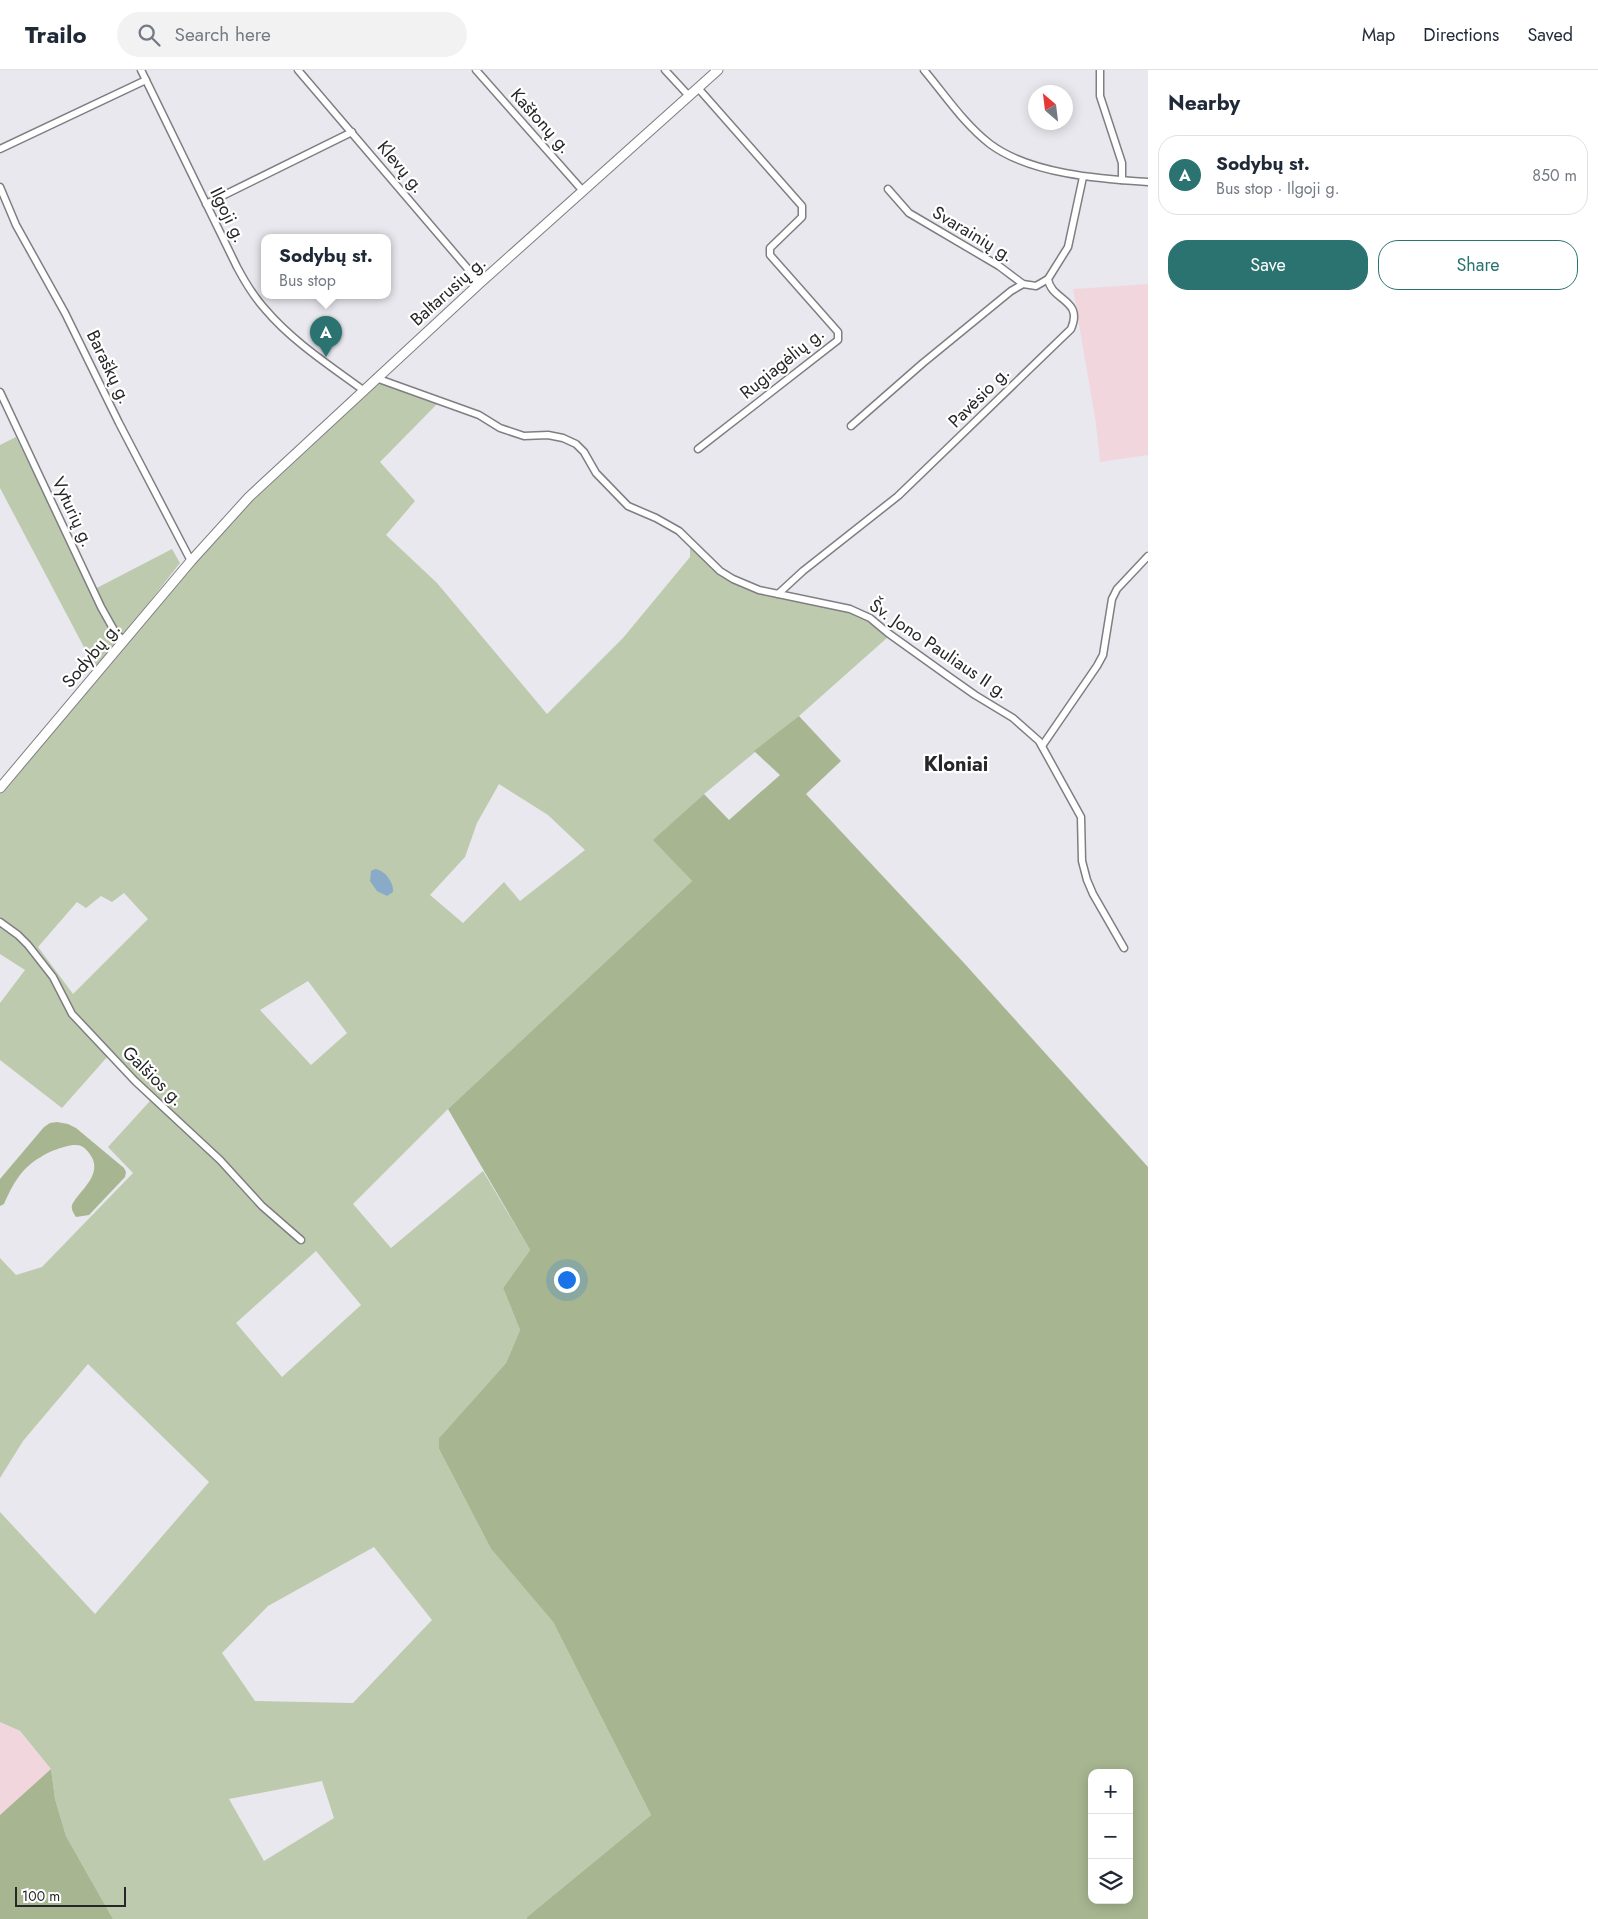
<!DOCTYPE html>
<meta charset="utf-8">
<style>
:root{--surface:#fff;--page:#f2f2f3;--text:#1f2937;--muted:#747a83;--line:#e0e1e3;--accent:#2a7370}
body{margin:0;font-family:Jost,sans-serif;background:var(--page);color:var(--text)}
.controls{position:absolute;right:15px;bottom:15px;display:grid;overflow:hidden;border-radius:10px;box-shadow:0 2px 12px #0003}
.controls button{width:45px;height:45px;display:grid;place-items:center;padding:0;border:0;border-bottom:1px solid var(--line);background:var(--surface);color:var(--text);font:25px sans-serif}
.compass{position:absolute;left:1028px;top:15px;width:45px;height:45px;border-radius:50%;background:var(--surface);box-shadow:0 2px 12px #0003;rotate:332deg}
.scale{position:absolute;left:15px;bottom:12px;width:111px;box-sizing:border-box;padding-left:5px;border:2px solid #272729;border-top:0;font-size:14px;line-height:18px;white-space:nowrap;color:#272729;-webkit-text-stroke:4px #fff;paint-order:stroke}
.you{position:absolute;left:566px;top:1209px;width:18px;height:18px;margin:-12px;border:4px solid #fff;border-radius:50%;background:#1a73e8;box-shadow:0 0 0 8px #1a73e833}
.badge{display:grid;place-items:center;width:32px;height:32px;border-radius:50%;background:var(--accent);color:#fff;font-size:16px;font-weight:700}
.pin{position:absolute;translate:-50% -41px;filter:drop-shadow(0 1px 2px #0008)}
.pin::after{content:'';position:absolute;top:26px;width:18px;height:15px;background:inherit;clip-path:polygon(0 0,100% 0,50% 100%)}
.popup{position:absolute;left:261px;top:164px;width:130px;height:65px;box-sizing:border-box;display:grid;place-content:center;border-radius:10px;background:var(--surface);filter:drop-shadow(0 1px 4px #0005);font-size:16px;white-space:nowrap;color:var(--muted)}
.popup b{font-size:19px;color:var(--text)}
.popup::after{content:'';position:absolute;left:50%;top:100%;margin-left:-10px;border:10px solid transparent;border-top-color:var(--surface)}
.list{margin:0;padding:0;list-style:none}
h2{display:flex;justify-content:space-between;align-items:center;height:65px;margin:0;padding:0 20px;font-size:21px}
h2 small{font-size:16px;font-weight:400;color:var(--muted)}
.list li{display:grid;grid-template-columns:32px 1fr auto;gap:15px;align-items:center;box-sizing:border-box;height:80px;margin:0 10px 10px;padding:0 10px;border:1px solid var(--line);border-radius:20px}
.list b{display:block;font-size:19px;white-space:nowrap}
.list p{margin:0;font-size:16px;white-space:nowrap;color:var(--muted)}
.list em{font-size:16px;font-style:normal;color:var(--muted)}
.actions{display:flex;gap:10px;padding:15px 20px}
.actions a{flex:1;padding:11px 0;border:1px solid var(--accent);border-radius:20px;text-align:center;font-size:18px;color:var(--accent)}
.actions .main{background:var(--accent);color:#fff}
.icon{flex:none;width:28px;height:28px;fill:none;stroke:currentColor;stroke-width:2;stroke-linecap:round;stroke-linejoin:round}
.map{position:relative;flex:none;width:1148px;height:1849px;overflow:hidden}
header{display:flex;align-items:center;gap:30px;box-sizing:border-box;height:70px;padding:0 25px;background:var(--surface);border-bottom:1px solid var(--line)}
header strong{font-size:24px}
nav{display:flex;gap:28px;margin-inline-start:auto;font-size:18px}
.search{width:350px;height:45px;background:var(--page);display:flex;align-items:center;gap:12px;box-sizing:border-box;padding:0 18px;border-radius:28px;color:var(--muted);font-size:19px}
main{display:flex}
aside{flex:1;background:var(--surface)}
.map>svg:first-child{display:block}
</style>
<header>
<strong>Trailo</strong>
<div class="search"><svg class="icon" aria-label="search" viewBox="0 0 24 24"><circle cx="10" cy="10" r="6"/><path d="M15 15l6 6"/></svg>Search here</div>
<nav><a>Map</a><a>Directions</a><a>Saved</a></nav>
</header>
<main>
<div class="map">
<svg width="1148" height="1849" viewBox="0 0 1148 1849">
<rect width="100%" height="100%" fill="#e8e8ee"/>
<!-- industrial -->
<g fill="#f1d7dd">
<path d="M 1148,214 L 1148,385 L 1100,392 L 1096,354 L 1073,219 Z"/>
<path d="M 0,1652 L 19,1661 L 51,1699 L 0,1745 Z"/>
</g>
<!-- green -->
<g fill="#becaad" fill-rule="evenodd">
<path d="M 379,312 L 438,333 L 380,392 L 415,431 L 386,465 L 437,513 L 547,644 L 623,568 L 690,487 L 690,474 C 704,487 718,506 735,514 C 772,532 816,528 853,543 C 866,549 877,559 888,567 L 799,646 L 704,724 L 654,770 L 692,811 L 448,1039 L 353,1134 L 391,1178 L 483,1101 L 530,1180 L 503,1218 L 520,1260 L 506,1293 L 439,1368 L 439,1379 L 491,1479 L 553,1552 L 651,1745 L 527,1847 L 527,1849 L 113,1849 L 66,1766 L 55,1729 L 51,1699 L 20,1661 L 0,1652 L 0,1442 L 95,1544 L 209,1412 L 88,1294 L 23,1371 L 0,1408 L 0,1188 L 16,1205 L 42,1197 L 133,1103 L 108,1077 L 150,1031 L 108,986 L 62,1038 L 0,990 L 0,933 L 25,900 L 0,884 L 0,724 L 201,485 L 270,413 ZM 499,714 L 548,745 L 585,780 L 520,831 L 504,812 L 463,853 L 430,825 L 465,787 L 477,753 ZM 124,823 L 148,849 L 73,924 L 38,877 L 77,832 L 86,838 L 101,826 L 112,832 ZM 308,911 L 347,963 L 311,995 L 260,940 ZM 316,1181 L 361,1235 L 282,1307 L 236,1253 ZM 374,1477 L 432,1550 L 353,1633 L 255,1631 L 222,1583 L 268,1536 ZM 322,1711 L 334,1748 L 264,1791 L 229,1729 Z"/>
<path d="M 16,367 L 91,521 L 172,479 L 180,493 L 96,600 L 0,418 L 0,375 Z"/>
</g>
<!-- forest -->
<g fill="#a7b691" fill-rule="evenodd">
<path d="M 799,646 L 841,691 L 806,724 L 964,893 L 1148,1097 L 1148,1849 L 527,1849 L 527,1847 L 651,1745 L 553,1552 L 491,1479 L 439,1379 L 439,1368 L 506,1293 L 520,1260 L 503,1218 L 530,1180 L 448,1039 L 692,811 L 653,770 L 704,724 L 729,750 L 780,705 L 754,681 ZM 1092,1703 L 1129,1703 L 1129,1830 L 1092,1830 Z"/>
<path d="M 57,1052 L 68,1054 L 76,1058 L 124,1098 L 126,1102 L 125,1107 L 89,1145 L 76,1147 C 73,1142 70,1138 73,1133 C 79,1123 89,1115 93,1104 C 95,1098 95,1092 91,1086 C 89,1082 84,1077 81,1076 C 72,1072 48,1082 41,1087 C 21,1098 13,1114 4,1134 L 0,1136 L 0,1109 L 44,1057 L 50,1053 Z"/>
<path d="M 51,1699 L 55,1729 L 66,1766 L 113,1849 L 0,1849 L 0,1745 Z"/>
</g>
<!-- water -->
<path fill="#8aabc7" d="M 375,799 C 385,800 394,813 393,822 L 387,826 L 377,821 L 370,811 L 371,801 Z"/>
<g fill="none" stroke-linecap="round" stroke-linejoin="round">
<!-- minor casing -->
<g stroke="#7e7e83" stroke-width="9">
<g id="minor">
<path d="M 141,0 L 237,197 C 245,212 254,227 265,239 C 292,271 329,295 363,320"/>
<path d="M 298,0 L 480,213"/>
<path d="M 476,0 L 583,121"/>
<path d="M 665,0 L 689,26"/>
<path d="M 924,0 C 945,25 964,54 990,74 C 1030,104 1100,109 1148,112"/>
<path d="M 1100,0 L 1100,26 L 1122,93 L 1122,110"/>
<path d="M 698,18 L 802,136 L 802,147 L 770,178 L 770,185 L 838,262 L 838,270 L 698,379"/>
<path d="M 0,79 L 146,10"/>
<path d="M 0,117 L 16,155 L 65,243 L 119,353 L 191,491"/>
<path d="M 888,119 L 909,143 L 999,196 L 1023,214 L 1036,216 L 1048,209"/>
<path d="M 206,134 L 352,62"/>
<path d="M 376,308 L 479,345 L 500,358 L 524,366 L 548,365 L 563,368 L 576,374 L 584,382 L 596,403 L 628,436 L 656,448 L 679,461 L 720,501 L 733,509 L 759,520 L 850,539 L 870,548 L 888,563 L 948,606 L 975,625 L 1013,648 L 1039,671 L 1081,747 L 1082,791 L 1087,810 L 1093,824 L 1124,878"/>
<path d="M 0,322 L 101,537 L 115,562 L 124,571"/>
<path d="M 851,356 L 923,293 L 1011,221 L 1023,214"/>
<path d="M 778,524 L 803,501 L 898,426 L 1071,259 C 1084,229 1051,231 1048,209 L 1068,177 L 1083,107"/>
<path d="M 1042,676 L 1097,596 L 1103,585 L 1112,529 L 1117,519 L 1148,486"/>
<path d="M 0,852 L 18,865 L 28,875 L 53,907 L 72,944 L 135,1011 L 220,1090 L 262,1136 L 301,1170"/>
</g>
</g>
<!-- secondary casing -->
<g stroke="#7e7e83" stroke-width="11">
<path id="secondary" d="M 0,718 L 191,491 L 249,427 L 480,213 L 718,0"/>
</g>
<!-- minor -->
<use href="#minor" stroke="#fff" stroke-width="6"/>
<!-- secondary -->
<use href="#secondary" stroke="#fff" stroke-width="9"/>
</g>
<g text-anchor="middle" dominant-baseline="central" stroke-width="4.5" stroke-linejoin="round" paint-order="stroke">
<!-- street labels -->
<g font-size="18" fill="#272729" stroke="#fff">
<text transform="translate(541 51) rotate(48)">Kaštonų g.</text>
<text transform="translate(401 97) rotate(50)">Klevų g.</text>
<text transform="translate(228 145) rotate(64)">Ilgoji g.</text>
<text transform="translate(973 164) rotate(31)">Svarainių g.</text>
<text transform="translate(448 221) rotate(-42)">Baltarusių g.</text>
<text transform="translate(782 293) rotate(-39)">Rugiagėlių g.</text>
<text transform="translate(109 297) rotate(64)">Baraškų g.</text>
<text transform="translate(979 327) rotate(-45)">Pavėsio g.</text>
<text transform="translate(73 442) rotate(65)">Vyturių g.</text>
<text transform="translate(939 579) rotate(34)">Šv. Jono Pauliaus II g.</text>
<text transform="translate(91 585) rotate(-50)">Sodybų g.</text>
<text transform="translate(153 1006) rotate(44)">Galšios g.</text>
</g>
<!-- quarter labels -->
<g font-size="20" font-weight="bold" fill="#272729" stroke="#fff">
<text x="956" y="694">Kloniai</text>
</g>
</g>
</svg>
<div class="controls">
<button>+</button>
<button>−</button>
<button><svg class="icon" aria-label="layers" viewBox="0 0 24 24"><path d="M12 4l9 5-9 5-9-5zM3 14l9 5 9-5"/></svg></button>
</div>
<svg class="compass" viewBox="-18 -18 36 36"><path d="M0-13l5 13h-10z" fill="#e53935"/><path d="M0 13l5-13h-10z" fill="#747a83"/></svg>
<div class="scale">100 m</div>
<div class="you"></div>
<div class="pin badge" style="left:326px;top:287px">A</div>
<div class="popup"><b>Sodybų st.</b>Bus stop</div>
</div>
<aside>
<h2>Nearby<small></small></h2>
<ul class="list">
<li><span class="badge">A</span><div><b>Sodybų st.</b><p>Bus stop · Ilgoji g.</p></div><em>850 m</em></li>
</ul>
<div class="actions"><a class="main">Save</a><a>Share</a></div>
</aside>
</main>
